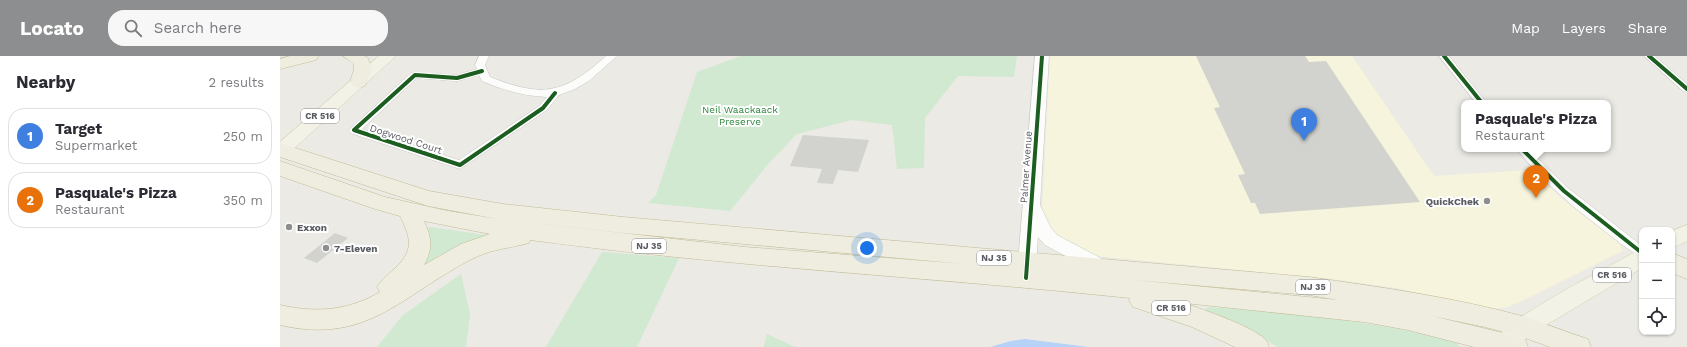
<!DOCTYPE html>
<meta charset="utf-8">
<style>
:root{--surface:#fff;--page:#f7f7f7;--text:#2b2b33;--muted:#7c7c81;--line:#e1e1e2;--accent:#8d8e90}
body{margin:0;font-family:"Work Sans",sans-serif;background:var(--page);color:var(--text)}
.controls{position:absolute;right:12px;bottom:12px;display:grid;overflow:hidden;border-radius:8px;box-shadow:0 1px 3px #0004}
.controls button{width:36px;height:36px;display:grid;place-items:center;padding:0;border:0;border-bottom:1px solid var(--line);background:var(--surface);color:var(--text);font:20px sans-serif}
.you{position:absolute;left:587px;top:192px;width:14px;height:14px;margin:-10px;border:3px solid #fff;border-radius:50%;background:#1a73e8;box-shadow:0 0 0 6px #1a73e833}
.badge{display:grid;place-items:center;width:26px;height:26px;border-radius:50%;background:var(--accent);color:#fff;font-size:13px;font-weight:700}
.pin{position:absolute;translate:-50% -33px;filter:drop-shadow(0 1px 2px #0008)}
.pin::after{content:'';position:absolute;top:21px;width:14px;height:12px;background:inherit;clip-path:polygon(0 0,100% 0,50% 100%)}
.popup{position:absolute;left:1181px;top:44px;width:150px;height:52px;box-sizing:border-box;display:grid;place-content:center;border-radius:8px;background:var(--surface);filter:drop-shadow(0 1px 3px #0005);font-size:13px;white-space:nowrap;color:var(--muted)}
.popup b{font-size:15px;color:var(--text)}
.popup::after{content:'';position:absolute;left:50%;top:100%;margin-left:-8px;border:8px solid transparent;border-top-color:var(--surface)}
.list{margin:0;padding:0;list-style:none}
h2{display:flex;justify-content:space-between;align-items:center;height:52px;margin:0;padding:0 16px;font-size:17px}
h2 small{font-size:13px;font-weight:400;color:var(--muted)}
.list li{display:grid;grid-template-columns:26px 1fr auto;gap:12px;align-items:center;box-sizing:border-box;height:56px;margin:0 8px 8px;padding:0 8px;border:1px solid var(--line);border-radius:16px}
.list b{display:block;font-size:15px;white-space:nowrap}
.list p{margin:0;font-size:13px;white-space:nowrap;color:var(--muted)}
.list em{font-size:13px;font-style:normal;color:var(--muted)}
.icon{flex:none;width:22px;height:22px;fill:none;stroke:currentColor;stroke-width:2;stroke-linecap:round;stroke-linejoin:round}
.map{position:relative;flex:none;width:1407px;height:291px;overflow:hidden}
header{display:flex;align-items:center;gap:24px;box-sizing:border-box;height:56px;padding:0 20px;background:var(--accent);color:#fff}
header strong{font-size:19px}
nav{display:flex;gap:22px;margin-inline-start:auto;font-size:14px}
.search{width:280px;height:36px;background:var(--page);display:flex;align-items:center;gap:10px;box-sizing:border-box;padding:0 14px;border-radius:16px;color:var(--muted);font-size:15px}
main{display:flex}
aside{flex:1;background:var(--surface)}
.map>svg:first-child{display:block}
</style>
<header>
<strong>Locato</strong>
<div class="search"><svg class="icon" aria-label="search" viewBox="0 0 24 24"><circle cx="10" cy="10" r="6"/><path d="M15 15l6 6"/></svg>Search here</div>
<nav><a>Map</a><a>Layers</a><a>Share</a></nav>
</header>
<main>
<aside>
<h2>Nearby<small>2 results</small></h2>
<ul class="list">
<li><span class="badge" style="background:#3f7fe0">1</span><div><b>Target</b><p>Supermarket</p></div><em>250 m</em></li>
<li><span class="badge" style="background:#e8710a">2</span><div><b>Pasquale's Pizza</b><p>Restaurant</p></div><em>350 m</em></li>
</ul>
</aside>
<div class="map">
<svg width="1407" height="291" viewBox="0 0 1407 291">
<rect width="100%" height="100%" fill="#ebeae4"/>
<!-- commercial -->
<path fill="#f6f4dc" d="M 770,0 L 1072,0 L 1154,120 L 1252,114 L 1287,147 L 1339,187 L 1343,195 L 1248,242 L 1228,251 L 1213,253 L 1197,251 L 1116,232 L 1052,223 L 816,200 L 786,190 L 770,175 L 762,155 Z"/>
<!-- green -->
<g fill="#d1e9d1">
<path d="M 461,0 L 737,0 L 734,21 L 678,20 L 645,62 L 644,112 L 617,113 L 612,69 L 572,64 L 517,78 L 489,107 L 450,155 L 368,147 L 376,139 L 417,16 Z"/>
<path d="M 150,171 L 213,180 L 128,222 L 149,184 L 147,173 Z"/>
<path d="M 322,196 L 399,202 L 357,291 L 266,291 Z"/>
<path d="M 181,218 L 190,258 L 186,291 L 97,291 L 123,259 Z"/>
<path d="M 927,251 C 1012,256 1095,266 1178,285 L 1178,290 L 1183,291 L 998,291 L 974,278 L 925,255 Z"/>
<path d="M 487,278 L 515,291 L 484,291 Z"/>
</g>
<!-- water -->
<path fill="#b6d2f7" d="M 745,283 L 809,291 L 710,291 L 731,285 Z"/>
<!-- building -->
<g fill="#d2d2ce">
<path d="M 916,0 L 1025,0 L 1029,6 L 1046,5 L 1140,146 L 980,158 L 975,147 L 971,147 L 958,119 L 965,118 L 934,52 L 940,51 Z"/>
<path d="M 523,79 L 589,84 L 578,116 L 558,114 L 553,128 L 537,127 L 542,113 L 510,110 Z"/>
<path d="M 55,177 L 68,182 L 37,207 L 24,202 Z"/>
</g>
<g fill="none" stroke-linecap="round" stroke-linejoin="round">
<!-- street casing -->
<g stroke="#c7c6c6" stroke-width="1">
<g id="street">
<path d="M 199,0 L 209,0 L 205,9 L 210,21 C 263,42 284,38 326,0 L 337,0 L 309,25 L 293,34 L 279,39 L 267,54 L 180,113 L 70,77 L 69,74 L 131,17 L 177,19 L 197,13 L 195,9 ZM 199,19 L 202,25 C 223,34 244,40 267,41 L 259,50 L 179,104 L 82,73 L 137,22 L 177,25 Z"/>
<path d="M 1159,0 L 1169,0 L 1207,47 L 1196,47 Z"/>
<path d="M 1364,0 L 1375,0 L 1407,28 L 1407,36 L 1403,35 Z"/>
<path d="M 1236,93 L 1248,93 L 1288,132 L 1362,190 L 1362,202 L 1341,188 L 1294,151 L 1265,125 Z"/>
</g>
</g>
<!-- secondary casing -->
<g stroke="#c9c9c9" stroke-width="1">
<path id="secondary" d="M 755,0 L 769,0 L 760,149 L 771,172 L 777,179 L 826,205 L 829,210 L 826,215 L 820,217 L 814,215 L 765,189 L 758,181 L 755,220 L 753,225 L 746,227 L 739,225 L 737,220 Z"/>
</g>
<!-- primary casing -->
<g stroke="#d6d0af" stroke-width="1">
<g id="primary">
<path d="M 99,0 L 116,0 L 8,98 L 0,100 L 0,86 Z"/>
<path d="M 1407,169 L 1407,185 L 1392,192 L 1392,175 Z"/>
<path d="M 1362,194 L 1362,212 L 1251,278 L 1235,291 L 1215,291 L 1213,287 C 1224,263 1327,212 1355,196 Z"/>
</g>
</g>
<!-- highway casing -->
<g stroke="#c2bb92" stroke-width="1">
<g id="highway">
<path d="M 10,0 L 39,0 L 36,4 L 0,13 L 0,3 Z"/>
<path d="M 63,0 L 84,0 L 88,2 L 92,13 L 85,30 L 79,32 L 73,30 L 70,26 L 74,13 L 74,8 Z"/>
<path d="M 0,87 L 149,135 L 223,148 L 343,161 L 1029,221 C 1100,231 1172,241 1242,260 C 1264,267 1286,276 1308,283 L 1311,291 L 1270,291 L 1242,281 L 1205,271 L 1152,260 L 1236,280 L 1245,283 L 1248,291 L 1194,291 L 1128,274 L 1084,266 L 904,247 C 924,254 969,269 985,283 C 987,285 988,288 989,291 L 955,291 L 912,271 L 853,251 L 849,244 L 850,242 C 650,221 450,211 250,184 L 249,187 C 231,192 213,193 196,201 C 124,236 90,290 0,269 L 0,249 C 36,257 68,255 100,236 L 97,231 C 101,224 106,221 112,215 C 134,196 132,184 120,160 L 95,153 L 0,120 L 0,105 L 105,141 L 168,155 L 218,163 L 148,150 L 0,101 ZM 144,165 L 210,178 L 181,188 L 144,209 C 153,193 152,182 144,165 ZM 236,165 L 343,177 L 685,208 L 465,191 ZM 855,224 L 1029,239 L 1058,244 Z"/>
<path d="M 1392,197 L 1407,203 L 1407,223 L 1392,217 Z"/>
</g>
</g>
<!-- street -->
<use href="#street" fill="#fcfcfb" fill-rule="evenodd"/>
<!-- secondary -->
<use href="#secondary" fill="#fcfcfb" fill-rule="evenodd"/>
<!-- primary -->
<use href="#primary" fill="#f2f2e7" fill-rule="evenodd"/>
<!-- highway -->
<use href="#highway" fill="#eeede0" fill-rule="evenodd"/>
<!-- cycleway casing -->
<g stroke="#fff" stroke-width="6">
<g id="cycleway">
<path d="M 1164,0 L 1202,47"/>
<path d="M 1369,0 L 1407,33"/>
<path d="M 202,15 L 177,22 L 135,19 L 74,74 L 180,109 L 263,52 L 275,37"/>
<path d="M 1242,93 L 1284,135 L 1362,197"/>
<path d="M 746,222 L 762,0"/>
</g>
</g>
<!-- cycleway -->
<use href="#cycleway" stroke="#1b5e20" stroke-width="4"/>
</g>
<!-- markers -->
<g fill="#8d8e90" stroke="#fff" stroke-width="1.5">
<circle cx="1207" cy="145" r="4"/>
<circle cx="9" cy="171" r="4"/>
<circle cx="46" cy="192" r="4"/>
</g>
<g text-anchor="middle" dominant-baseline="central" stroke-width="4" stroke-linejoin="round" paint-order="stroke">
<!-- shield labels -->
<g fill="#fff" stroke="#8c8d92" stroke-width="1">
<rect x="21" y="53" width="38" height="14" rx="3"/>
<rect x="352" y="183" width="34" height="14" rx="3"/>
<rect x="697" y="195" width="34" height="14" rx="3"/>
<rect x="1313" y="212" width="38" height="14" rx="3"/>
<rect x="1016" y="224" width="34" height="14" rx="3"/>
<rect x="872" y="245" width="38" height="14" rx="3"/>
</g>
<g font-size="9" font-weight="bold" fill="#5a5c63">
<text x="40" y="60">CR 516</text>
<text x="369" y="190">NJ 35</text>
<text x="714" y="202">NJ 35</text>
<text x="1332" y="219">CR 516</text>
<text x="1033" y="231">NJ 35</text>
<text x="891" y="252">CR 516</text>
</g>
<!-- park labels -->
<g font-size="10" fill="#2e873f" stroke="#fff">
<text x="460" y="53">Neil Waackaack<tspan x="460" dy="12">Preserve</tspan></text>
</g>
<!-- street labels -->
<g font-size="10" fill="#5a5c63" stroke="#fff">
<text transform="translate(126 83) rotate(18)">Dogwood Court</text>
<text transform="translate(746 111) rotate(-86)">Palmer Avenue</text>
</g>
<!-- poi labels -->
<g font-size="10" font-weight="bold" fill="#5a5c63" stroke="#fff" text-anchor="start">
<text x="1199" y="145" text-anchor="end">QuickChek</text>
<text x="17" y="171">Exxon</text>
<text x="54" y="192">7-Eleven</text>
</g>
</g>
</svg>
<div class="controls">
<button>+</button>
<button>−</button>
<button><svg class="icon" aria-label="locate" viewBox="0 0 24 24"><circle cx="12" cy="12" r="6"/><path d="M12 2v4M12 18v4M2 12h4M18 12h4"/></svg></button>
</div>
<div class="you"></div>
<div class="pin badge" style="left:1024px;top:85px;background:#3f7fe0">1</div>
<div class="pin badge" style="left:1256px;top:142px;background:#e8710a">2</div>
<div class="popup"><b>Pasquale's Pizza</b>Restaurant</div>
</div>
</main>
